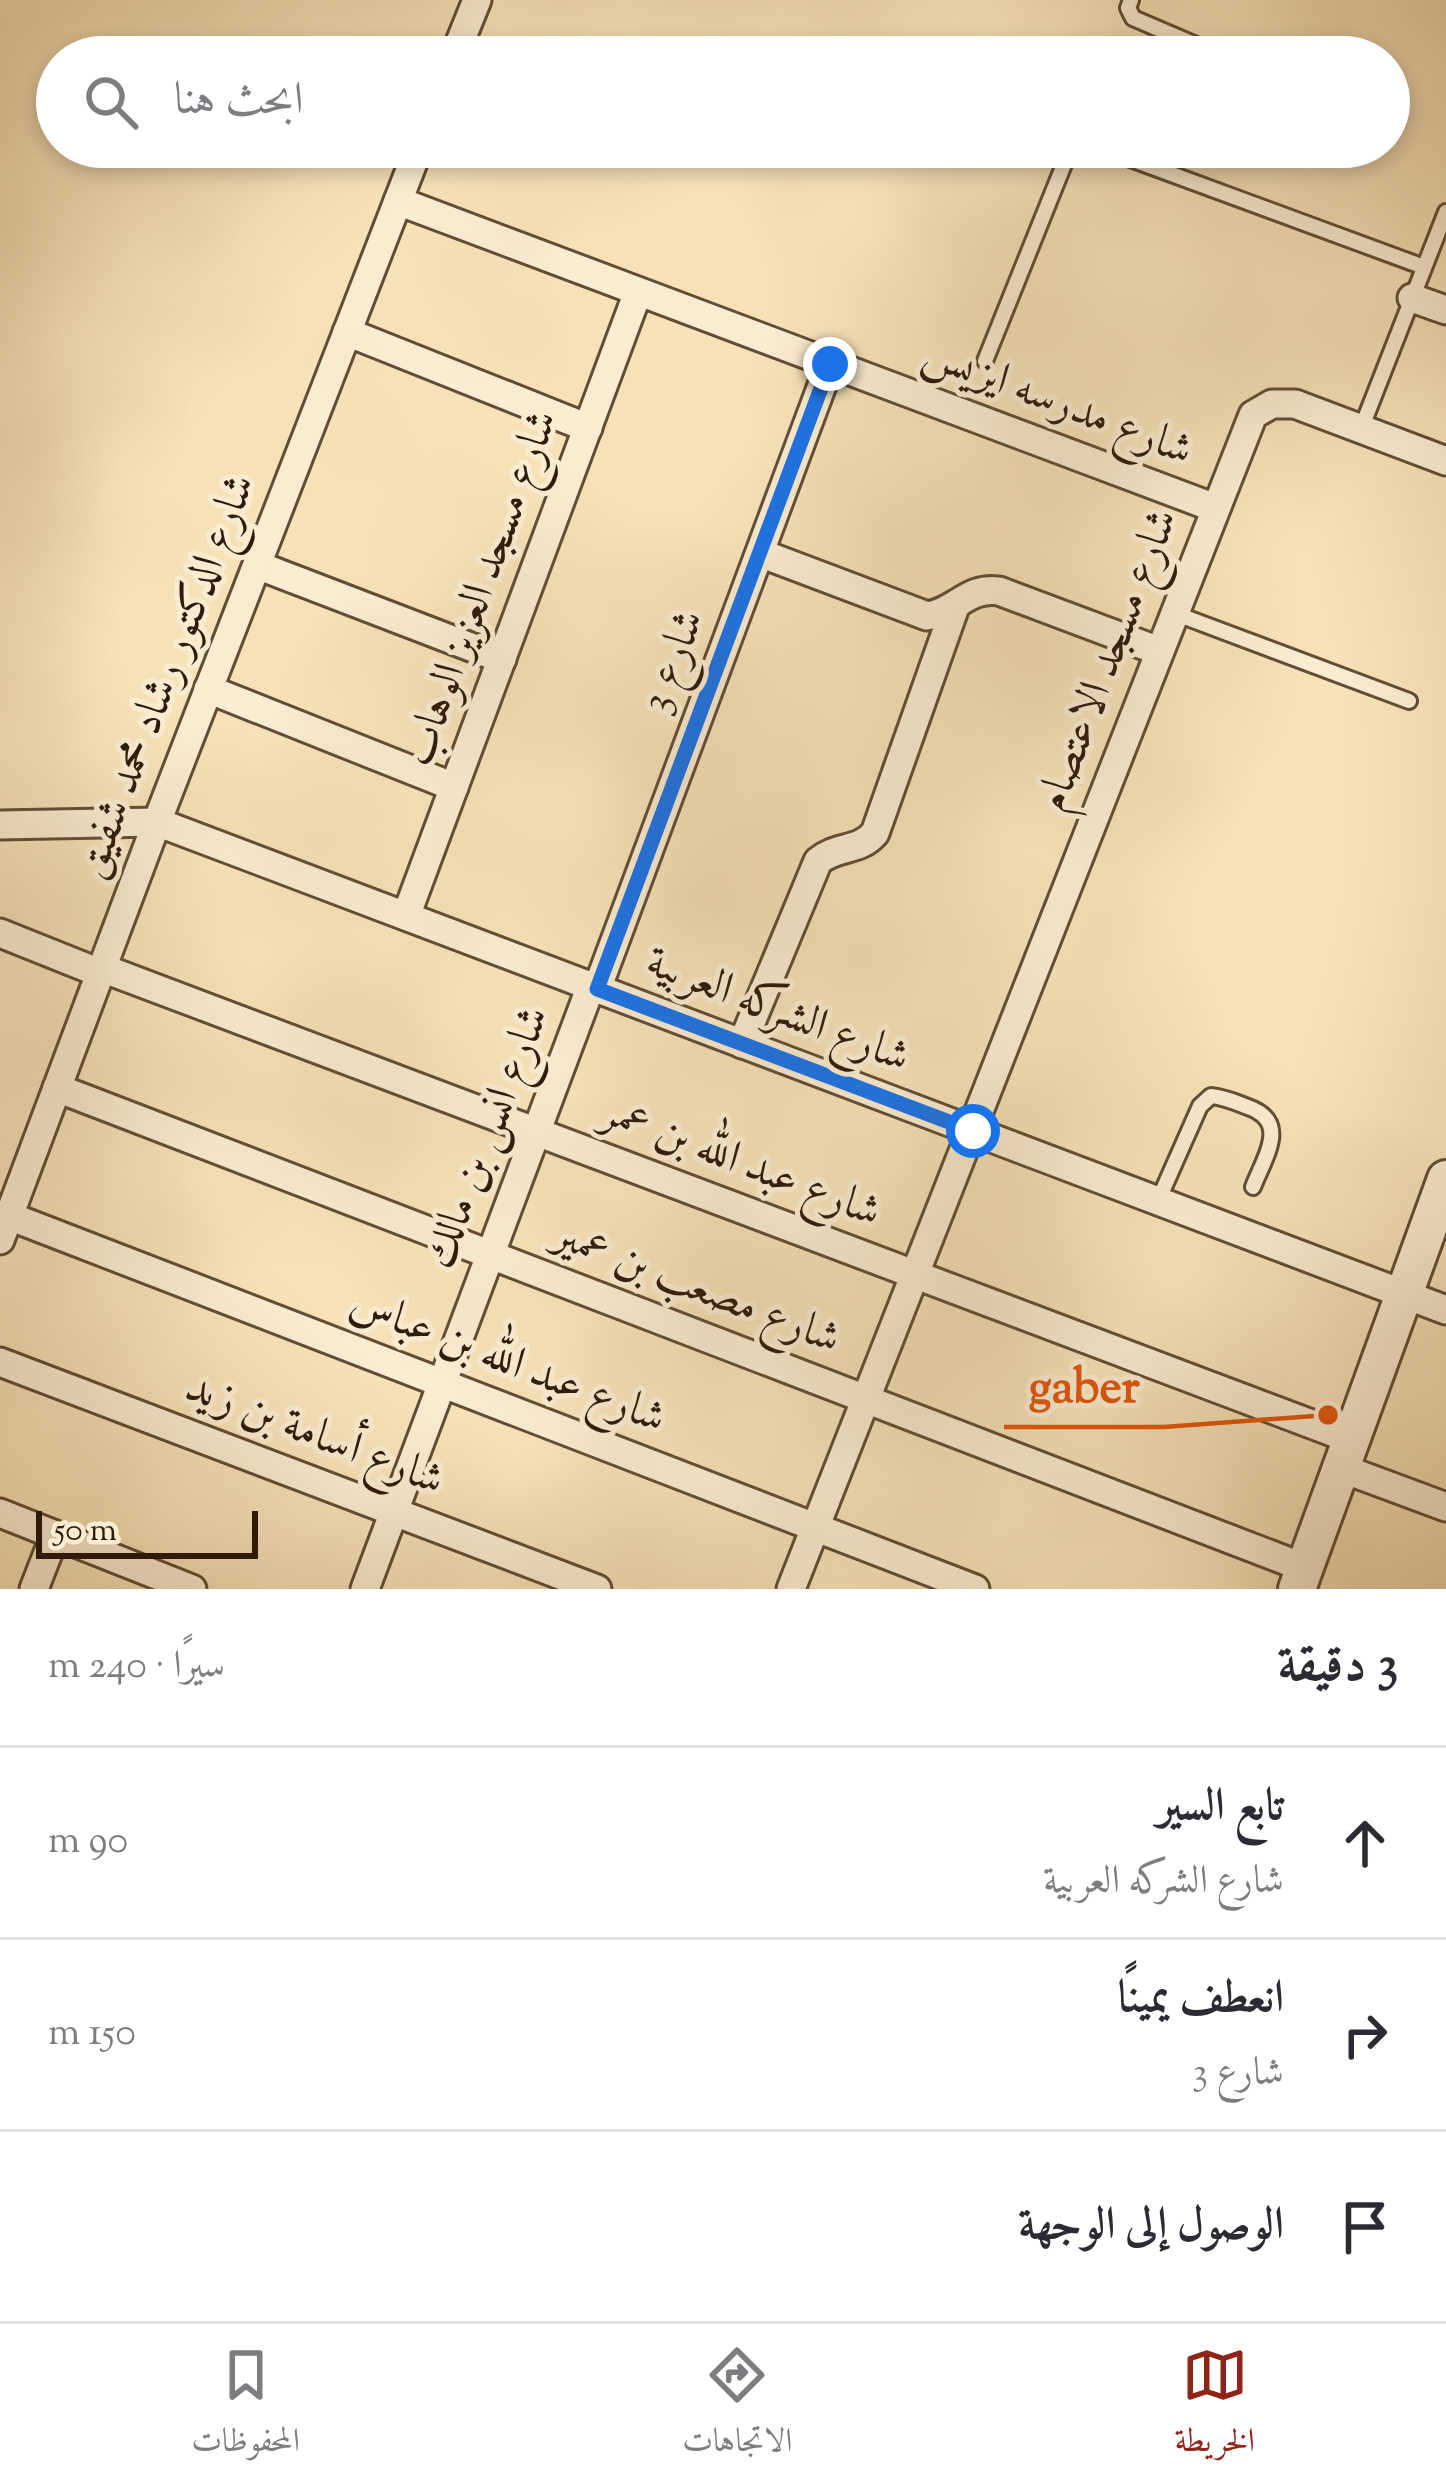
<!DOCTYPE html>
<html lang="ar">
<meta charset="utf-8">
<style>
:root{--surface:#fff;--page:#f7f7f7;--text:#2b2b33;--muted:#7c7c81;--line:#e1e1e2;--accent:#8f2418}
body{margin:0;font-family:"Sorts Mill Goudy",Amiri,serif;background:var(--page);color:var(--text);direction:rtl}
.scale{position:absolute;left:36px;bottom:30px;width:222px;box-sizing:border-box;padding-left:12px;border:6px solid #2f1b0b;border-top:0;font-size:33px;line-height:42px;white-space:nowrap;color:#2f1b0b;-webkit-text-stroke:9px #faecd1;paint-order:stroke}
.stop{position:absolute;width:36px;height:36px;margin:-27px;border:9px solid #1a73e8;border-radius:50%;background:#fff}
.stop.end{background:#1a73e8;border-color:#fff;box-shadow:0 3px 12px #0008}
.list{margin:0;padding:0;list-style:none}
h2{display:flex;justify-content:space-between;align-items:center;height:156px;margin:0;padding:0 48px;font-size:51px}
h2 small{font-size:39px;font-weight:400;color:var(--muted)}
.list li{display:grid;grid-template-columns:78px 1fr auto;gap:36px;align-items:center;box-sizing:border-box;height:192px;padding:0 48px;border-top:3px solid var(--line)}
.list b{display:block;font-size:45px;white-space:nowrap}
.list p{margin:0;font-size:39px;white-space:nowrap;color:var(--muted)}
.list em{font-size:39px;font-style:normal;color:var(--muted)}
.icon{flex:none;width:66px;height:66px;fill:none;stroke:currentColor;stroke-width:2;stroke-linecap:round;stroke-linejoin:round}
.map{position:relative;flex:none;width:1446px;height:1589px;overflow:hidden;direction:ltr}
.search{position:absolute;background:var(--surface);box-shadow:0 6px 18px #0003;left:36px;right:36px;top:36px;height:132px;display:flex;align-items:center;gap:30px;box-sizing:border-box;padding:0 42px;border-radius:66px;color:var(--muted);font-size:45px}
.sheet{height:732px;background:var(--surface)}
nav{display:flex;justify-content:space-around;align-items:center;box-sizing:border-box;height:168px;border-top:3px solid var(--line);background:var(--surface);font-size:33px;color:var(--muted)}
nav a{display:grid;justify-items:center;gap:6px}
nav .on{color:var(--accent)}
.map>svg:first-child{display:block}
</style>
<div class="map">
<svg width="1446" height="1589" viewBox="0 0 1446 1589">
<rect width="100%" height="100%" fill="#f7e2b8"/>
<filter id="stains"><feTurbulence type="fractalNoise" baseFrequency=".00167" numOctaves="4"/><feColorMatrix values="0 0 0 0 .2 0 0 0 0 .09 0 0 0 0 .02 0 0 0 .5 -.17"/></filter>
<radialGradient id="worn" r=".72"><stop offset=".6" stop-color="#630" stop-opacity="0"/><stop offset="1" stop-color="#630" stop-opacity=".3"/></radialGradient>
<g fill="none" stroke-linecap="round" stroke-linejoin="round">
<!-- service casing -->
<g stroke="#614d36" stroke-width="20">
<g id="service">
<path d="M 1131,0 L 1128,8 L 1133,18 L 1217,54"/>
<path d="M 1098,147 L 1424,267"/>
<path d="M 985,361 L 1071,147"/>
<path d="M 1361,429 L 1446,212"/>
<path d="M 1174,613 L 1409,701"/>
<path d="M 1158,1201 L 1200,1106 L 1211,1096 C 1224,1097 1235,1102 1248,1107 C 1290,1122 1265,1156 1253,1187"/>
</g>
</g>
<!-- minor casing -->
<g stroke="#614d36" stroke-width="33">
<g id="minor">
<path d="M 454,57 L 477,0"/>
<path d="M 398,201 L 1215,508"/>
<path d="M 1412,298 L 1446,310"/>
<path d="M 347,332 L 588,428"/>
<path d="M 760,553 L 927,616 C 956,612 968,586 999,591 L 1159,651"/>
<path d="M 257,565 L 502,659"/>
<path d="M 208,689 L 454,787"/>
<path d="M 0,825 L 157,822 L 1446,1310"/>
<path d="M 406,916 L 638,292"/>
<path d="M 0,933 L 100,973"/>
<path d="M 102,968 L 1351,1439"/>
<path d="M 597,989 L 830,364"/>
<path d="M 742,1044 L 818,861 C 837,845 859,852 875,833 L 955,607"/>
<path d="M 57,1088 L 1305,1568"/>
<path d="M 9,1216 L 975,1589"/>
<path d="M 0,1240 L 157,822 L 419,147"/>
<path d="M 0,1362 L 597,1589"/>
<path d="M 1341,1468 L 1446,1507"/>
<path d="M 0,1513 L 192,1589"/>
<path d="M 34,1589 L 55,1535"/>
<path d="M 365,1589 L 591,986"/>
<path d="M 791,1589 L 1253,415 L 1272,404 L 1295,404 L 1446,461"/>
</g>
</g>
<!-- tertiary casing -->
<g stroke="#614d36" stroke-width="42">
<path id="tertiary" d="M 1297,1589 L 1446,1179"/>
</g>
<!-- service -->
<use href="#service" stroke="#faecd1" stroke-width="14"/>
<!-- minor -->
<use href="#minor" stroke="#faecd1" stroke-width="27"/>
<!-- tertiary -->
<use href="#tertiary" stroke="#faecd1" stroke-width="36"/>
</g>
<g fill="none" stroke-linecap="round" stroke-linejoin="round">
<!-- route -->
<path stroke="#1a73e8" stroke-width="15" d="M 830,364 L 597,989 L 973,1131"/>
</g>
<g text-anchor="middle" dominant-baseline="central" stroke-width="10" stroke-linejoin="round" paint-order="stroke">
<!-- street labels -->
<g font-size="45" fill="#2f1b0b" stroke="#faecd1">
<text transform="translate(1057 404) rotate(21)">شارع مدرسه ايزيس</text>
<text transform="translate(483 589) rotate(-70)">شارع مسجد العزيز الوهاب</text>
<text transform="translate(1110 661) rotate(-69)">شارع مسجد الاعتصام</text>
<text transform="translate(675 662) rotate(-69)">شارع 3</text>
<text transform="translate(168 677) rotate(-69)">شارع الدكتور رشاد محمد شفيق</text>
<text transform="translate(777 1012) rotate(21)">شارع الشركه العربية</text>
<text transform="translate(489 1138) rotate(-69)">شارع انس بن مالك</text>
<text transform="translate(741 1164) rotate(21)">شارع عبد الله بن عمر</text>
<text transform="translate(696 1289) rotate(21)">شارع مصعب بن عمير</text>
<text transform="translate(507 1363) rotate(21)">شارع عبد الله بن عباس</text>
<text transform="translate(314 1436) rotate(21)">شارع أسامة بن زيد</text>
</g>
</g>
<!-- callouts -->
<path fill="none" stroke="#df560c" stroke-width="4.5" d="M1328 1415L1164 1427H1004"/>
<circle fill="#df560c" stroke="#faecd1" stroke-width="4.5" cx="1328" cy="1415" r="12"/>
<g font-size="48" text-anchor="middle" font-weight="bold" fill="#df560c" stroke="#faecd1" stroke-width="10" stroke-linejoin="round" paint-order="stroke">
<text x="1084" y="1402">gaber</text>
</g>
<rect width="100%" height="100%" filter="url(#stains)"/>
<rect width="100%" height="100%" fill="url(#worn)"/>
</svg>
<div class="scale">50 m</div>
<div class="stop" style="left:973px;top:1131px"></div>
<div class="stop end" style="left:830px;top:364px"></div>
<div class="search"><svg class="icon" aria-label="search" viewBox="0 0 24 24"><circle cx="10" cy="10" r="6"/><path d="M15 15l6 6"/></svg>ابحث هنا</div>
</div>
<section class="sheet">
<h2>3 دقيقة<small>سيرًا · 240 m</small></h2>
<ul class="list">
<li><svg class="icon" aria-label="ahead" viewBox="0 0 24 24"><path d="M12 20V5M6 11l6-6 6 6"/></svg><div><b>تابع السير</b><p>شارع الشركه العربية</p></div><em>90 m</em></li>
<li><svg class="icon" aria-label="right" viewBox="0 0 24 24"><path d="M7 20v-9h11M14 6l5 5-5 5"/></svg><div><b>انعطف يمينًا</b><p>شارع 3</p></div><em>150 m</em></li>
<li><svg class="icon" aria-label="arrive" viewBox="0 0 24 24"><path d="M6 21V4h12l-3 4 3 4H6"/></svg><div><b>الوصول إلى الوجهة</b></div></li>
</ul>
</section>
<nav>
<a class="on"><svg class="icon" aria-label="map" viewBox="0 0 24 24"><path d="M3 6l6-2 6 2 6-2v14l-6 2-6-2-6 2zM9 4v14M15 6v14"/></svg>الخريطة</a>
<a><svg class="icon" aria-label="directions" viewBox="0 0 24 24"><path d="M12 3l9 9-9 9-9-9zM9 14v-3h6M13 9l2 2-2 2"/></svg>الاتجاهات</a>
<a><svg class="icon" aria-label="saved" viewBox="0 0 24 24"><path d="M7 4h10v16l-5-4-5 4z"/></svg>المحفوظات</a>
</nav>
